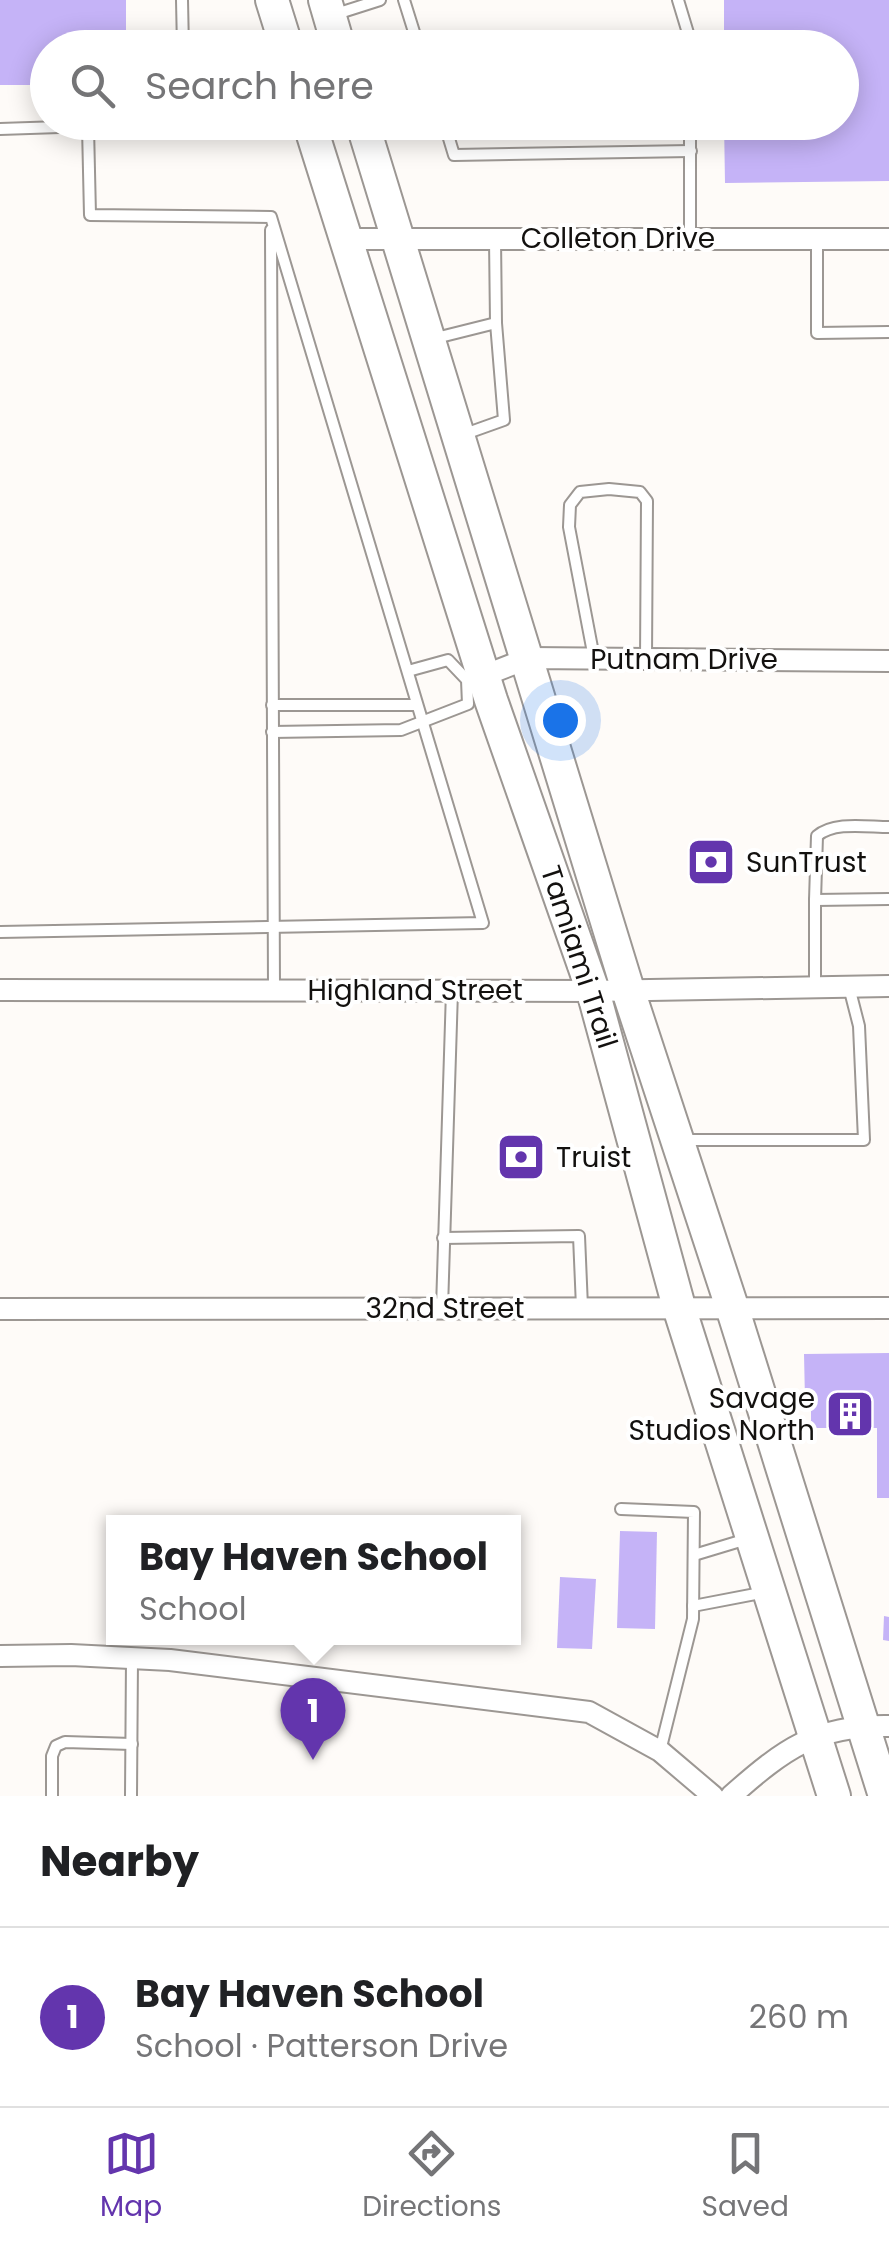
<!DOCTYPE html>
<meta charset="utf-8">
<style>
:root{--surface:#fff;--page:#f6f6f6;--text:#202124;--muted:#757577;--line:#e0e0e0;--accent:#6335ad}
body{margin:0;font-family:Poppins,sans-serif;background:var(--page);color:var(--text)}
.you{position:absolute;left:560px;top:720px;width:35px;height:35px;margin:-25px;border:8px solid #fff;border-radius:50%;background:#1a73e8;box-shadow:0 0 0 15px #1a73e833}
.badge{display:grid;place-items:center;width:65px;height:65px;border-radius:50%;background:var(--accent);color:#fff;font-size:32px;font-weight:700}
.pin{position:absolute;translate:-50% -82px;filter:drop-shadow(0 2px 5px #0008)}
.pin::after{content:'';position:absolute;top:52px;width:35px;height:30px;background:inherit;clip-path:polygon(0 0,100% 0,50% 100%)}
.popup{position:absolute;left:106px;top:1515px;width:415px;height:130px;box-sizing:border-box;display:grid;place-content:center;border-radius:0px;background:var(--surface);filter:drop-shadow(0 2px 8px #0005);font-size:32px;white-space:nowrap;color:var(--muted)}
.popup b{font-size:38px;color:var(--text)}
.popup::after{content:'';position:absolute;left:50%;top:100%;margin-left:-20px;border:20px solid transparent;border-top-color:var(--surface)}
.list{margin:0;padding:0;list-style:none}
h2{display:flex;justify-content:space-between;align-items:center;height:130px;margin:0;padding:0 40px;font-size:42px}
h2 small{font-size:32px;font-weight:400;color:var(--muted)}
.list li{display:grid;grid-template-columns:65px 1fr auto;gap:30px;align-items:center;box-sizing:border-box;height:180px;padding:0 40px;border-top:2px solid var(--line)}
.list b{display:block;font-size:38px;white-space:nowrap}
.list p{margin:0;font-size:32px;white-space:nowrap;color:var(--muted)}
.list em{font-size:32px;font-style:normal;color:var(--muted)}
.icon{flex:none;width:55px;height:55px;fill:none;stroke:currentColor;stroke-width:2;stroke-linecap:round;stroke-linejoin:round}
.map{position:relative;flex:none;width:889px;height:1796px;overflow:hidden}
.search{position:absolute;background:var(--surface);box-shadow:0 5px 25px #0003;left:30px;right:30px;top:30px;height:110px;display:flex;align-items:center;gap:25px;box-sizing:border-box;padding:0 35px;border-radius:55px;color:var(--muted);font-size:38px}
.sheet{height:310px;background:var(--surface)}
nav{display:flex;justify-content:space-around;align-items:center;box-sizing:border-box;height:140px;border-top:2px solid var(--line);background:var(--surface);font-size:28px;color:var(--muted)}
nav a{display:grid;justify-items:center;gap:5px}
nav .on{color:var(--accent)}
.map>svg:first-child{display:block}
</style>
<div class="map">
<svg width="889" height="1796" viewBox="0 0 889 1796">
<rect width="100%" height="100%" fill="#fefbf8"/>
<!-- building -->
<g fill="#c5b3f7">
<path d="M 0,0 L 126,0 L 126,48 L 48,48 L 48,85 L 0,85 Z"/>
<path d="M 724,0 L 889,0 L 889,181 L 725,183 L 724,122 L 842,122 L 842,48 L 724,48 Z"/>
<path d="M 889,1353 L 889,1498 L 877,1498 L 877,1428 L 811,1428 L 811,1400 L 805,1400 L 804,1354 Z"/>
<path d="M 620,1531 L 657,1532 L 655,1629 L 617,1628 Z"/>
<path d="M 560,1577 L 596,1579 L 592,1649 L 557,1648 Z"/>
<path d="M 884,1616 L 889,1617 L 889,1641 L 883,1640 Z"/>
</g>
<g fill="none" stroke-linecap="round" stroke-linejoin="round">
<!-- service casing -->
<g stroke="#9c9793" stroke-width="14">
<g id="service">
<path d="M 182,0 L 183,48"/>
<path d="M 404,0 L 419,48"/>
<path d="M 678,0 L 688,33 L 688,48"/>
<path d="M 333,15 L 380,0"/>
<path d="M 283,122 L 307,125"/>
<path d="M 444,122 L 454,155 L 691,151"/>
<path d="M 0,129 L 209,122"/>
<path d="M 271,230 L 274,989"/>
<path d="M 495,239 L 496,323"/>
<path d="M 690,239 L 690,122"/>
<path d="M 817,240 L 817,333 L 889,332"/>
<path d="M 436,338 L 496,323 L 504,420 L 462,435"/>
<path d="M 594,658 L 569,527 L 570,505 L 580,492 L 609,489 L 640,492 L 647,501 L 646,659"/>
<path d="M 272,705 L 416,705"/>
<path d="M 272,732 L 401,730 L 468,704 L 467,680 L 448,660 L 408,671"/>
<path d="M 889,827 C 867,827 834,821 817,836 L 815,900 L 889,899"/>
<path d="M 0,932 L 483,923 L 271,217 L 90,215 L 88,127"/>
<path d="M 815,987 L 815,900"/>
<path d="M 683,1140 L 864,1140 L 859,1026 L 849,987"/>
<path d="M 443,1238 L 579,1236 L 582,1307"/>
<path d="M 442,1308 L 452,991"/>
<path d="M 621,1509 L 694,1512 L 693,1619 L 660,1751"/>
<path d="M 694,1555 L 747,1539"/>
<path d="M 693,1606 L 766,1592"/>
<path d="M 52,1796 L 52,1756 L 56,1746 L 65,1742 L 132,1744"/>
<path d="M 131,1796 L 132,1659"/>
</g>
</g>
<!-- minor casing -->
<g stroke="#9c9793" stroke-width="24">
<g id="minor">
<path d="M 346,239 L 889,239"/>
<path d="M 483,676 L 529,658 L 889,661"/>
<path d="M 0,990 L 593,991 L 889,986"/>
<path d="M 0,1309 L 889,1308"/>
<path d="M 0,1656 L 71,1655 L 170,1660 L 589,1712 L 660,1751 L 713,1796"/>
<path d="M 731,1796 C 784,1749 816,1725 889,1726"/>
</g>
</g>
<!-- primary casing -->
<g stroke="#9c9793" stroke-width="36">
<g id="primary">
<path d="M 272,0 L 287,48"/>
<path d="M 325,0 L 339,48"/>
<path d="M 309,122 L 491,700 L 593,991 L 679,1307 L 834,1796"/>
<path d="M 362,122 L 628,990 L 732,1307 L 885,1796"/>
</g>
</g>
<!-- service -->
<use href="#service" stroke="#fff" stroke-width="10"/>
<!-- minor -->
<use href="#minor" stroke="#fff" stroke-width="20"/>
<!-- primary -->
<use href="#primary" stroke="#fff" stroke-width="32"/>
</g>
<!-- icons -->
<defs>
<g id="bank-square" transform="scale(2.5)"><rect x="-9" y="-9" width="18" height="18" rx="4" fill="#6335ad" stroke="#fff"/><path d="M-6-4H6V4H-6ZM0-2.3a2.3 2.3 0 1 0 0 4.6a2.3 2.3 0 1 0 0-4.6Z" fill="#fff"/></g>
<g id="building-square" transform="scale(2.5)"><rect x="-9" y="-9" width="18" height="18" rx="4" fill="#6335ad" stroke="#fff"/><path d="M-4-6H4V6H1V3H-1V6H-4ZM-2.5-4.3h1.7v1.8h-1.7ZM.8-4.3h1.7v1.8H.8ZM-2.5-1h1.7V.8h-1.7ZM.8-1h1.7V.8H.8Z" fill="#fff"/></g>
</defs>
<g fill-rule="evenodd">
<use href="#bank-square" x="711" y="862"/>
<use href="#bank-square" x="521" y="1157"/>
<use href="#building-square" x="850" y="1414"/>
</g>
<g text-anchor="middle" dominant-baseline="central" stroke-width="8" stroke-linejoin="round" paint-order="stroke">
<!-- street labels -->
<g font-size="28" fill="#13110f" stroke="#fff">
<text x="618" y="238">Colleton Drive</text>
<text x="684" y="659">Putnam Drive</text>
<text transform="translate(579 957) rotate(72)">Tamiami Trail</text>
<text x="415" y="990">Highland Street</text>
<text x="445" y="1308">32nd Street</text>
</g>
<!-- poi labels -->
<g font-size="28" fill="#13110f" stroke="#fff" text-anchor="start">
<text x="746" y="862">SunTrust</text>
<text x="556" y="1157">Truist</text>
<text x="815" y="1398" text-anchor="end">Savage<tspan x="815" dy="32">Studios North</tspan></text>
</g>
</g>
</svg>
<div class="you"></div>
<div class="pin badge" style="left:313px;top:1760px">1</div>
<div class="popup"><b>Bay Haven School</b>School</div>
<div class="search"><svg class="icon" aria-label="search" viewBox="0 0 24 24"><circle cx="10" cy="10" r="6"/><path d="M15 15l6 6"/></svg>Search here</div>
</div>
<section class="sheet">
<h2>Nearby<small></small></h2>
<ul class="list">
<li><span class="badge">1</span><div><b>Bay Haven School</b><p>School · Patterson Drive</p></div><em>260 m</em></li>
</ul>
</section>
<nav>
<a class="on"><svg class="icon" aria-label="map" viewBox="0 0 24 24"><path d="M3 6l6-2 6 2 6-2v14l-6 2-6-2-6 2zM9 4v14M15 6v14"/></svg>Map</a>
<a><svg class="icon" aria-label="directions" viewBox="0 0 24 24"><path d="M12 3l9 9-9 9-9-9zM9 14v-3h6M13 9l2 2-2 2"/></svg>Directions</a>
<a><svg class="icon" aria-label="saved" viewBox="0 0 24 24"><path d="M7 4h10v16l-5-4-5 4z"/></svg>Saved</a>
</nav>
